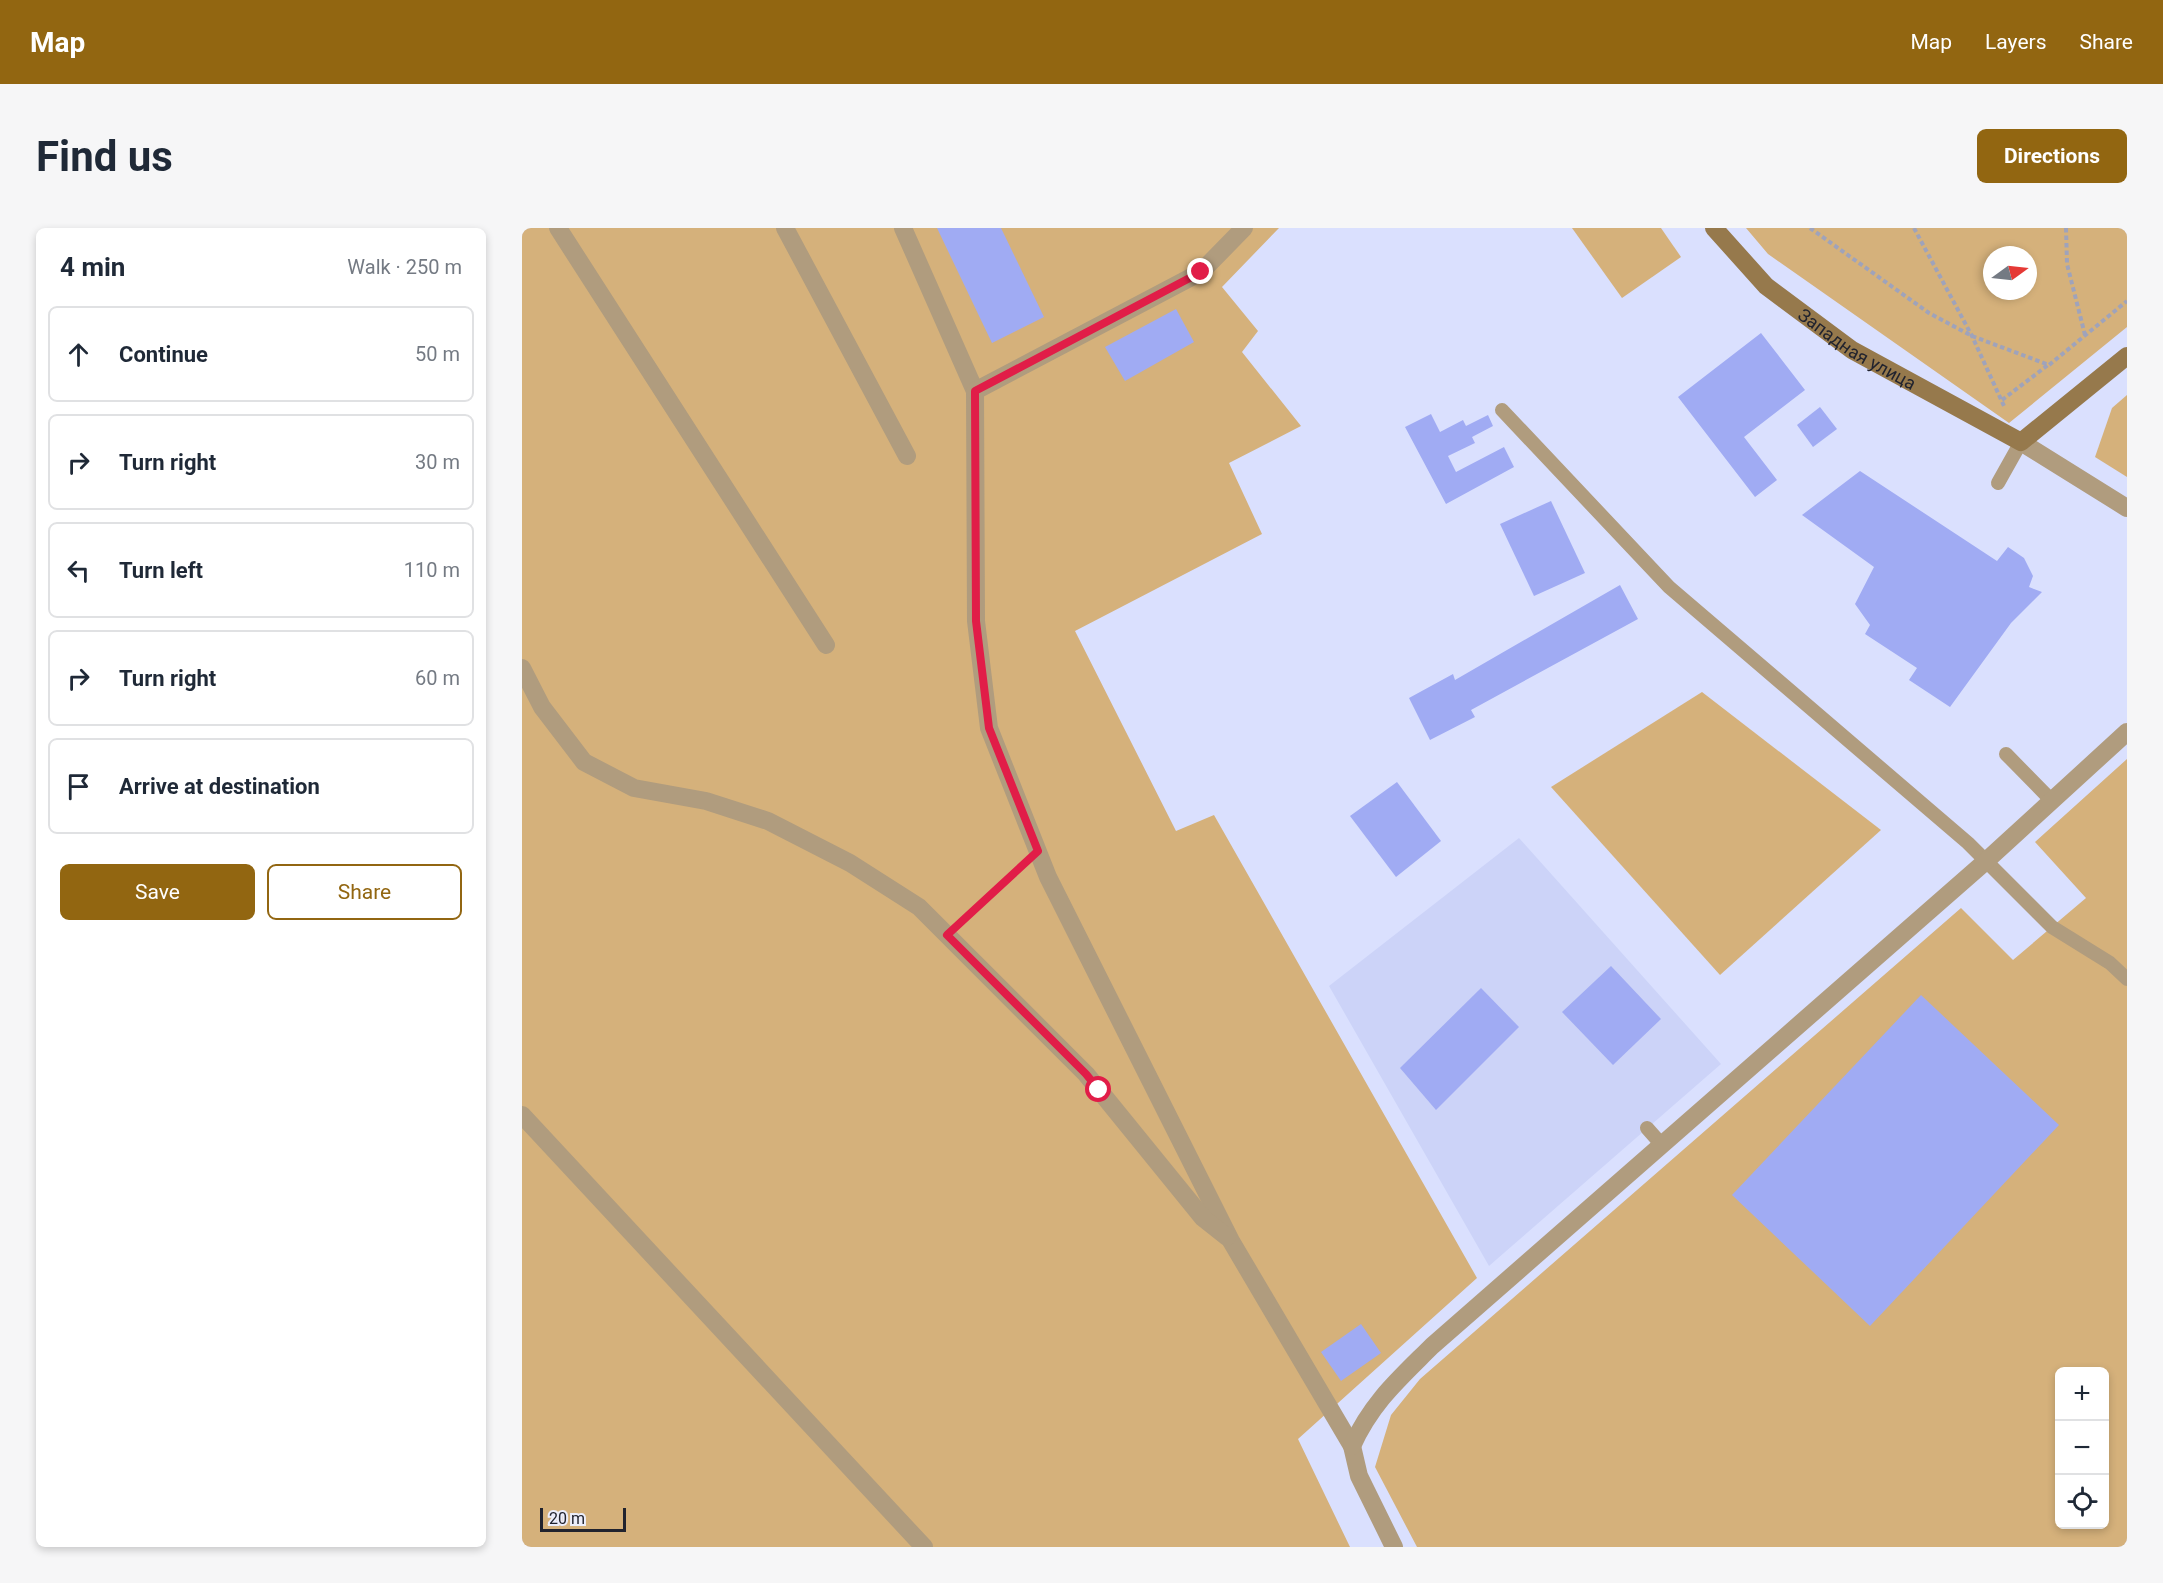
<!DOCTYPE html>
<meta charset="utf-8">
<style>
:root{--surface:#fff;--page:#f6f6f7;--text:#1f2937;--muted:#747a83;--line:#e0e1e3;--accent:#926611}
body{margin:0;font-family:Roboto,sans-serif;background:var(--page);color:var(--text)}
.controls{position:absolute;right:18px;bottom:18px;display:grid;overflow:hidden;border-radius:9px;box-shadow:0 3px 9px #0003}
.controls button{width:54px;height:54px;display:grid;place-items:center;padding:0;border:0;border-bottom:2px solid var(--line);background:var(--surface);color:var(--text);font:30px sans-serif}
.compass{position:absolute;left:1461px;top:18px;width:54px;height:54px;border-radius:50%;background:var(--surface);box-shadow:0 3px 9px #0003;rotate:75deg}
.scale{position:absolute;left:18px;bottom:15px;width:86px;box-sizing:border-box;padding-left:6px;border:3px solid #21232e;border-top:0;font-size:16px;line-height:21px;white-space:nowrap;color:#21232e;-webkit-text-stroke:4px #eceefb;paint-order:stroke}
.stop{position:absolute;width:18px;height:18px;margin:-14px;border:4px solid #e11d48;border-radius:50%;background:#fff}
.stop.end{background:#e11d48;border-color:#fff;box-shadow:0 2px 6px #0008}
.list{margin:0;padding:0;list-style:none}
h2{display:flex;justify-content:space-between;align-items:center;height:78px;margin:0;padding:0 24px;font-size:26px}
h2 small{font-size:20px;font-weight:400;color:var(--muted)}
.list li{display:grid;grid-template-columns:39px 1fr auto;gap:18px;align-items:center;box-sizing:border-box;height:96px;margin:0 12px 12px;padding:0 12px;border:2px solid var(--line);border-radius:9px}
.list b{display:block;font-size:22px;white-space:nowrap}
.list em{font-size:20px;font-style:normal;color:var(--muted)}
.actions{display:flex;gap:12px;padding:18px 24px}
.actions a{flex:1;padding:14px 0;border:2px solid var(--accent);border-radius:9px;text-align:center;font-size:21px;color:var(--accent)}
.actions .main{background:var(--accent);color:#fff}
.icon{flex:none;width:33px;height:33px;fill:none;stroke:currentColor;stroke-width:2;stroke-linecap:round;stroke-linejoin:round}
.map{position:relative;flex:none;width:1605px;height:1319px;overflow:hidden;border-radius:9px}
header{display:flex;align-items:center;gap:36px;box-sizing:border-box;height:84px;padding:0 30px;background:var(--accent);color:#fff}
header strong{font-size:28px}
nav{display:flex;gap:33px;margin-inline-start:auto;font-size:21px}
.intro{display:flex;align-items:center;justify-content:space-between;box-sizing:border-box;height:144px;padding:0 36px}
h1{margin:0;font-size:42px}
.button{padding:15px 27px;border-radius:9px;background:var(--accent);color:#fff;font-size:21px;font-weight:700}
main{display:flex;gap:36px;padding:0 36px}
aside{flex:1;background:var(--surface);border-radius:9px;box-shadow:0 3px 9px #0003}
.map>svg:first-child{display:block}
</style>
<header>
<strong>Map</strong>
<nav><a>Map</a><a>Layers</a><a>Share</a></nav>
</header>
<div class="intro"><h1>Find us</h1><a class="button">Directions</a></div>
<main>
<aside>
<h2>4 min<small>Walk · 250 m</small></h2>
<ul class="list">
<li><svg class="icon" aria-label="ahead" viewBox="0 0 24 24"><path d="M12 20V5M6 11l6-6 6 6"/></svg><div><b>Continue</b></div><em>50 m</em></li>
<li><svg class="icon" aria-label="right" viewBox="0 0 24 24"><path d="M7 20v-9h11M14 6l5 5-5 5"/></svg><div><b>Turn right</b></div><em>30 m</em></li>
<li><svg class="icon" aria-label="left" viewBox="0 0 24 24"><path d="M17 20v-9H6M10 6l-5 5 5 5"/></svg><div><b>Turn left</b></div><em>110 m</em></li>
<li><svg class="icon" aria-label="right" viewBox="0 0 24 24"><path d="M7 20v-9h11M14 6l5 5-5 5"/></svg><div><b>Turn right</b></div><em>60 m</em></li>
<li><svg class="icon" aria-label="arrive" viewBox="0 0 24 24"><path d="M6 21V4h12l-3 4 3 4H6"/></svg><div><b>Arrive at destination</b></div></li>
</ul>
<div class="actions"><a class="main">Save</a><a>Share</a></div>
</aside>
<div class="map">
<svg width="1605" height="1319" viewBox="0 0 1605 1319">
<rect width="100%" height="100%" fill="#dae0fe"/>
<!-- built -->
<path fill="#ccd3f8" d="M 997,610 L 1199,836 L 967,1038 L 807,758 Z"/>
<!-- green -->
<g fill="#d5b17b" fill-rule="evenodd">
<path d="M 0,0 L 757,0 L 700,59 L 736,103 L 720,124 L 779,198 L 707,235 L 740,306 L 553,403 L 654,603 L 692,587 L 955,1050 L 776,1211 L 828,1319 L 0,1319 Z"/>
<path d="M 1050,0 L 1139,0 L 1159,29 L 1100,70 Z"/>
<path d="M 1224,0 L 1605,0 L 1605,99 L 1487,195 L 1246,26 ZM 1470,27 L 1506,27 L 1506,63 L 1470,63 Z"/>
<path d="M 1605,167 L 1605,249 L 1573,229 L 1590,180 Z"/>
<path d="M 1180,464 L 1359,602 L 1198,747 L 1029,559 Z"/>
<path d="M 1605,531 L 1605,1319 L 895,1319 L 853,1239 L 869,1187 L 898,1151 L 1439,680 L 1491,732 L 1564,670 L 1513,614 ZM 1538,1144 L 1582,1144 L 1582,1296 L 1538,1296 Z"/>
</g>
<!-- building -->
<g fill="#a0abf3">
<path d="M 415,0 L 479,0 L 522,89 L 470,115 Z"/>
<path d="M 654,81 L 672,114 L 603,153 L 583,119 Z"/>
<path d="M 1239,105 L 1283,162 L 1222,209 L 1255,252 L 1233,269 L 1156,169 Z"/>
<path d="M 1298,179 L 1315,201 L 1291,219 L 1275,197 Z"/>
<path d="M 909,186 L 918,204 L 941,192 L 944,198 L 966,187 L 971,198 L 950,209 L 953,215 L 926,228 L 934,244 L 982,219 L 992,239 L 924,276 L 883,199 Z"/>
<path d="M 1338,243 L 1475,333 L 1486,319 L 1502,330 L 1511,348 L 1507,359 L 1520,364 L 1489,395 L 1428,479 L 1387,452 L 1395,440 L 1343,406 L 1348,397 L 1333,376 L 1352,339 L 1280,287 Z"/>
<path d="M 1029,273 L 1063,345 L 1012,368 L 978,296 Z"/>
<path d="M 1098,357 L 1116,391 L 949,482 L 953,489 L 908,512 L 887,470 L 931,446 L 933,452 Z"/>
<path d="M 875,554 L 919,613 L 874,649 L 828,588 Z"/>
<path d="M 1089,738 L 1139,791 L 1091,837 L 1040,784 Z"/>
<path d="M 959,760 L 997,799 L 914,882 L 878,840 Z"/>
<path d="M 1399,767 L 1537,897 L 1348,1098 L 1210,967 Z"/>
<path d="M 839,1096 L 859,1125 L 819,1153 L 799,1124 Z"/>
</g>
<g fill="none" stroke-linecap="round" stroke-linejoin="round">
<!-- path -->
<g stroke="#9fa3bb" stroke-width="4" stroke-dasharray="4.5 3" stroke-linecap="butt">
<path d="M 1288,0 L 1407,85 L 1450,108 L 1527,137 L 1605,73"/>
<path d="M 1392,0 L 1450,108 L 1482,178"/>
<path d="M 1544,0 L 1545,36 L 1563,107"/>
<path d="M 1480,172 L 1526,137"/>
<path d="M 441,691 L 498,640"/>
</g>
<!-- lane -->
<g stroke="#b09c7e" stroke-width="14">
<path d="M 980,182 L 1147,359 L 1446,615 L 1530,699 L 1588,735 L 1605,751"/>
<path d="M 1476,255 L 1499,214"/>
<path d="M 1484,526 L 1530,573"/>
<path d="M 1125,900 L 1140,917"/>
</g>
<!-- street -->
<g stroke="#b09c7e" stroke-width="18">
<path d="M 36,0 L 304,417"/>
<path d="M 263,0 L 385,228"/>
<path d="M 381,0 L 453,163 L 454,393 L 467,500 L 526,649 L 709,1013 L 830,1218 L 837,1248 L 872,1319"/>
<path d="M 453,163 L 679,44 L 722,0"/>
<path d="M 1499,214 L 1605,280"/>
<path d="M 0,440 L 20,479 L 62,534 L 112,560 L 184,573 L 246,593 L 328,635 L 397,679 L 564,846 L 681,990 L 705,1009"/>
<path d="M 0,887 L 402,1319"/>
<path d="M 830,1218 C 850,1174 877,1151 910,1118 L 1464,633 L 1605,504"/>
</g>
<!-- secondary -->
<path stroke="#96794c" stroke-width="18" id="s1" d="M 1192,0 L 1244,58 L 1330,122 L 1499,214 L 1605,128"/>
</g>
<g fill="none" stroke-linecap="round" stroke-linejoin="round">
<!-- route -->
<path stroke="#e11d48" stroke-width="8" d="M 577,862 L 564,846 L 425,707 L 516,623 L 467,500 L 454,393 L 453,163 L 679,44"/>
</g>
<g text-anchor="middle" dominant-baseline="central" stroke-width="5" stroke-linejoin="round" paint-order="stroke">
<!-- street labels -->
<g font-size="18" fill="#21232e" stroke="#eceefb">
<text stroke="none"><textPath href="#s1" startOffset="189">Западная улица</textPath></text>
</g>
</g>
</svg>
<div class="controls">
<button>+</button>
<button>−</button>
<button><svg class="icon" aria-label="locate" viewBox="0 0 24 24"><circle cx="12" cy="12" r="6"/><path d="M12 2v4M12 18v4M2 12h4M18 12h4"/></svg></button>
</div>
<svg class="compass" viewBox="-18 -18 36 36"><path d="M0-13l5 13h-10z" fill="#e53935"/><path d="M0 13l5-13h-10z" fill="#747a83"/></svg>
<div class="scale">20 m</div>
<div class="stop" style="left:577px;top:862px"></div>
<div class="stop end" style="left:679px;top:44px"></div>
</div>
</main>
